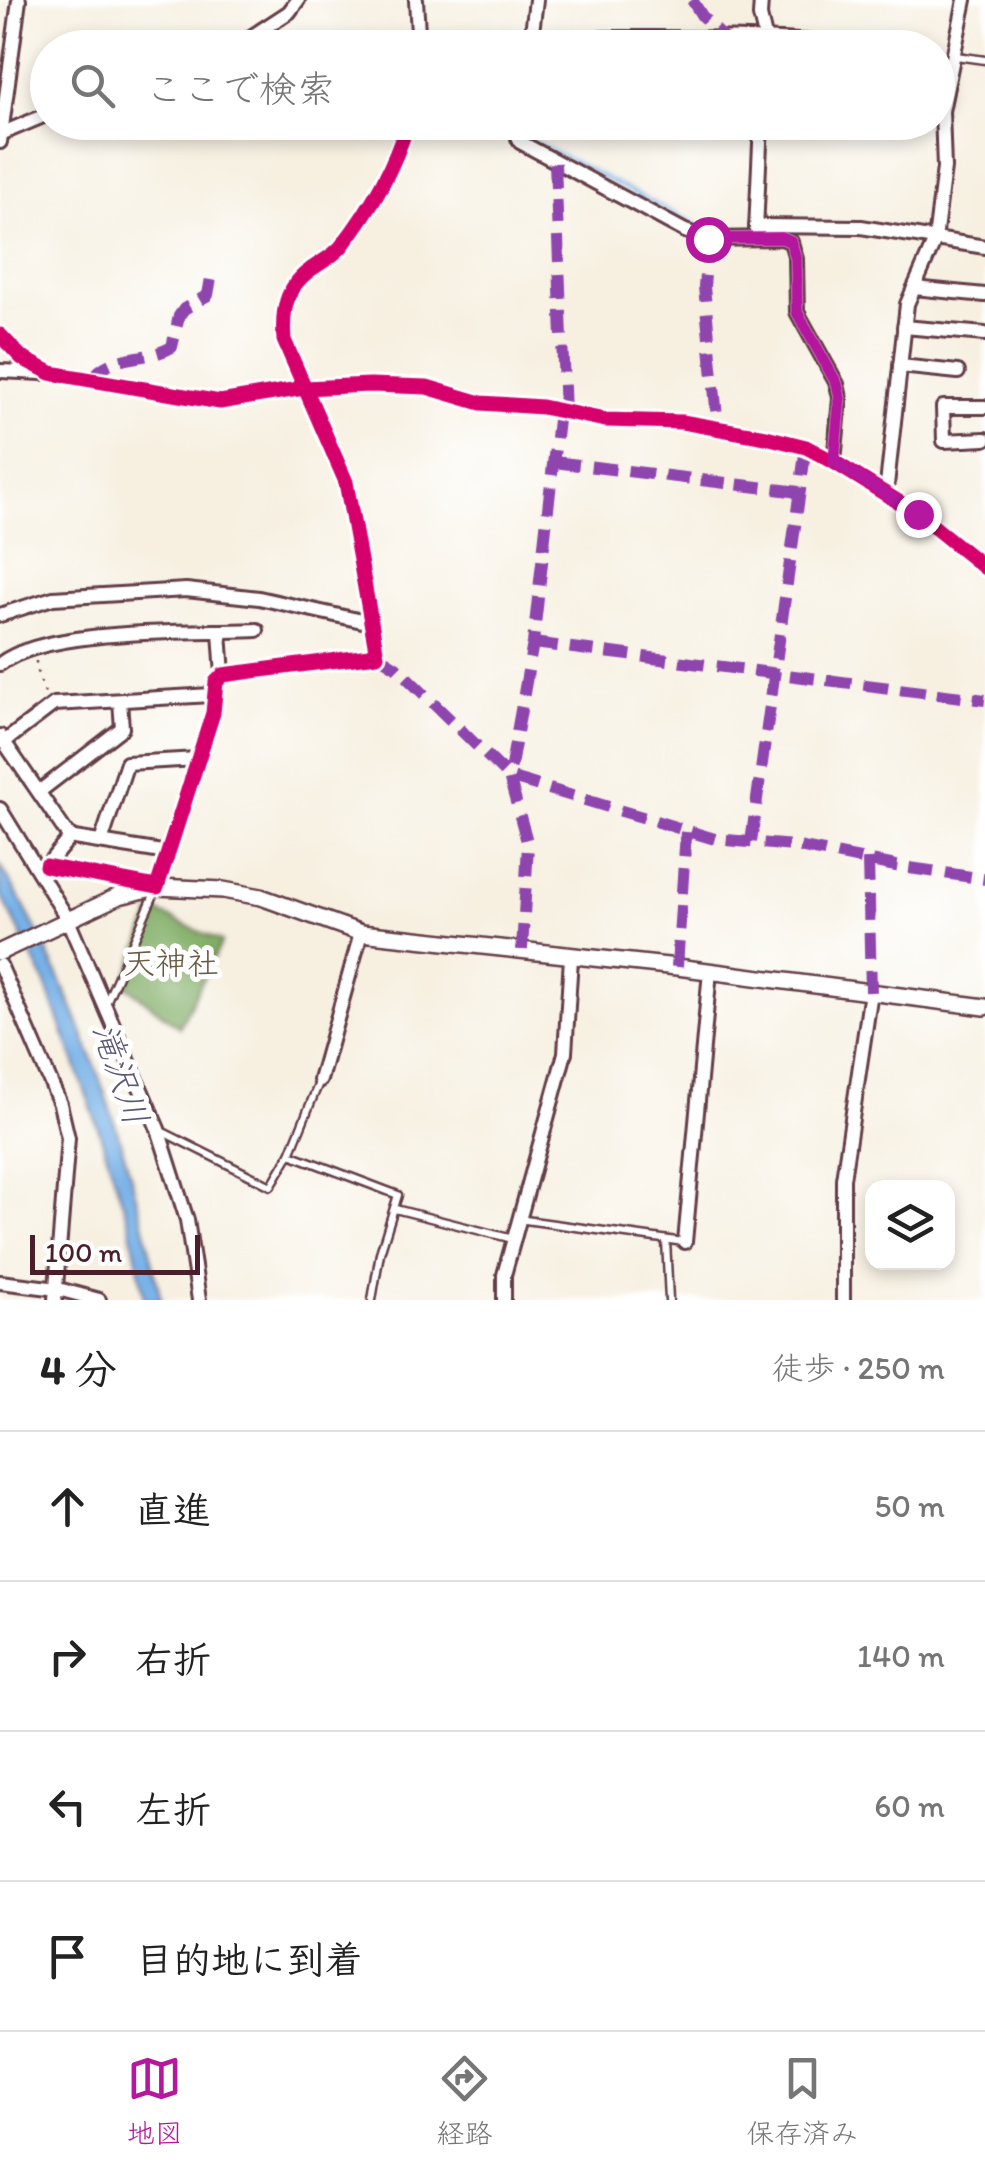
<!DOCTYPE html>
<html lang="ja">
<meta charset="utf-8">
<style>
:root{--surface:#fff;--page:#f6f6f6;--text:#222;--muted:#767676;--line:#e0e0e0;--accent:#b5179e}
body{margin:0;font-family:Itim,"Klee One",sans-serif;background:var(--page);color:var(--text)}
.controls{position:absolute;right:30px;bottom:30px;display:grid;overflow:hidden;border-radius:20px;box-shadow:0 5px 15px #0003}
.controls button{width:90px;height:90px;display:grid;place-items:center;padding:0;border:0;border-bottom:2px solid var(--line);background:var(--surface);color:var(--text);font:50px sans-serif}
.scale{position:absolute;left:30px;bottom:25px;width:170px;box-sizing:border-box;padding-left:10px;border:5px solid #4a1f2b;border-top:0;font-size:28px;line-height:35px;white-space:nowrap;color:#4a1f2b;-webkit-text-stroke:8px #fff;paint-order:stroke}
.stop{position:absolute;width:30px;height:30px;margin:-22px;border:8px solid #b5179e;border-radius:50%;background:#fff}
.stop.end{background:#b5179e;border-color:#fff;box-shadow:0 2px 10px #0008}
.list{margin:0;padding:0;list-style:none}
h2{display:flex;justify-content:space-between;align-items:center;height:130px;margin:0;padding:0 40px;font-size:42px}
h2 small{font-size:32px;font-weight:400;color:var(--muted)}
.list li{display:grid;grid-template-columns:65px 1fr auto;gap:30px;align-items:center;box-sizing:border-box;height:150px;padding:0 40px;border-top:2px solid var(--line)}
.list b{display:block;font-size:38px;white-space:nowrap}
.list em{font-size:32px;font-style:normal;color:var(--muted)}
.icon{flex:none;width:55px;height:55px;fill:none;stroke:currentColor;stroke-width:2;stroke-linecap:round;stroke-linejoin:round}
.map{position:relative;flex:none;width:985px;height:1300px;overflow:hidden}
.search{position:absolute;background:var(--surface);box-shadow:0 5px 15px #0003;left:30px;right:30px;top:30px;height:110px;display:flex;align-items:center;gap:25px;box-sizing:border-box;padding:0 35px;border-radius:55px;color:var(--muted);font-size:38px}
.sheet{height:730px;background:var(--surface)}
nav{display:flex;justify-content:space-around;align-items:center;box-sizing:border-box;height:140px;border-top:2px solid var(--line);background:var(--surface);font-size:28px;color:var(--muted)}
nav a{display:grid;justify-items:center;gap:5px}
nav .on{color:var(--accent)}
.map>svg:first-child{display:block}
</style>
<div class="map">
<svg width="985" height="1300" viewBox="0 0 985 1300">
<rect width="100%" height="100%" fill="#fff"/>
<filter id="ink" filterUnits="userSpaceOnUse"><feTurbulence type="fractalNoise" baseFrequency=".01" numOctaves="2"/><feDisplacementMap in="SourceGraphic" scale="20" xChannelSelector="R" yChannelSelector="G"/><feConvolveMatrix kernelMatrix="1 2 1 2 8 2 1 2 1" color-interpolation-filters="sRGB"/></filter>
<filter id="wash" filterUnits="userSpaceOnUse"><feTurbulence type="fractalNoise" baseFrequency=".0048" numOctaves="4" result="noise"/><feDisplacementMap in="SourceGraphic" scale="40" xChannelSelector="R" yChannelSelector="G"/><feGaussianBlur stdDeviation="2.25" result="paint"/><feColorMatrix in="noise" values="0 0 0 0 0 0 0 0 0 0 0 0 0 0 0 0 0 1.4 0 .05"/><feComposite in="paint" operator="in"/></filter>
<g filter="url(#wash)">
<rect width="100%" height="100%" fill="#f7f0e1"/>
<!-- forest -->
<path fill="#81ad66" stroke="#666648" stroke-width="2.5" d="M 153,910 L 222,942 L 179,1027 L 124,984 Z"/>
<!-- water -->
<path fill="#76b1e7" stroke="#606889" stroke-width="2.5" d="M 0,865 C 79,994 130,1152 161,1300 L 145,1300 L 130,1225 L 94,1115 L 45,982 L 0,892 Z"/>
<g fill="none" stroke-linecap="round" stroke-linejoin="round">
<!-- stream -->
<path stroke="#76b1e7" stroke-width="4" d="M 516,122 L 516,127 L 537,143 L 706,230 L 751,230"/>
</g>
</g>
<g filter="url(#ink)">
<g fill="none" stroke-linecap="round" stroke-linejoin="round">
<!-- service casing -->
<g stroke="#643e46" stroke-width="11">
<g id="service">
<path d="M 956,56 L 985,60"/>
<path d="M 105,1005 L 157,888"/>
<path d="M 159,1130 L 271,1186 L 290,1154 L 320,1080"/>
<path d="M 290,1154 L 398,1195 L 380,1253 L 372,1300"/>
<path d="M 395,1209 L 513,1239"/>
<path d="M 518,1219 L 684,1242"/>
<path d="M 666,1240 L 669,1300"/>
</g>
</g>
<!-- minor casing -->
<g stroke="#643e46" stroke-width="18">
<g id="minor">
<path d="M 416,0 L 419,48"/>
<path d="M 761,0 L 760,16 L 767,45"/>
<path d="M 531,38 C 648,39 766,34 882,48"/>
<path d="M 234,48 L 289,12 L 298,0"/>
<path d="M 530,48 L 536,0"/>
<path d="M 523,122 L 525,129 L 518,138 L 520,142 L 685,231 L 708,239 L 782,238 L 791,242 L 796,259 L 797,312 L 837,384 L 840,398 L 834,462"/>
<path d="M 3,133 L 48,114"/>
<path d="M 0,142 L 19,0"/>
<path d="M 756,226 L 861,227 L 985,247"/>
<path d="M 756,230 L 761,122"/>
<path d="M 914,288 L 985,295"/>
<path d="M 904,327 L 985,334"/>
<path d="M 0,335 L 22,358 L 51,373 L 220,402 L 304,388 L 370,385 L 427,387 L 481,403 L 542,407 L 605,420 L 682,422 L 766,437 L 806,447 L 834,462 L 918,514 L 985,568"/>
<path d="M 900,366 L 958,372"/>
<path d="M 0,371 L 42,373"/>
<path d="M 985,407 L 943,407 L 944,441 L 985,439"/>
<path d="M 886,494 L 907,304 L 935,240 L 944,168 L 942,111 L 965,0"/>
<path d="M 0,615 L 53,598 L 186,590 L 259,598 L 371,623"/>
<path d="M 220,632 L 223,675"/>
<path d="M 0,664 C 47,627 194,633 257,630"/>
<path d="M 0,736 L 68,835 L 74,838 L 168,853"/>
<path d="M 4,742 L 54,704 L 212,695"/>
<path d="M 40,791 L 122,728 L 120,701"/>
<path d="M 0,809 L 67,918 L 158,1129 L 187,1220 L 199,1300"/>
<path d="M 101,842 L 127,763 L 198,759"/>
<path d="M 46,866 L 157,887 L 213,713 L 216,682 L 223,675 L 377,655 L 346,482 L 284,340 C 282,311 285,288 310,270 C 321,262 332,257 341,247 C 370,210 394,168 408,122"/>
<path d="M 40,868 L 46,866 L 71,836"/>
<path d="M 0,965 L 60,1104 L 68,1138 L 55,1300"/>
<path d="M 320,1080 L 361,933"/>
<path d="M 685,1242 L 710,971"/>
<path d="M 0,1282 L 58,1289 L 99,1300"/>
<path d="M 504,1300 L 504,1275 L 565,1053 L 571,958"/>
<path d="M 843,1300 L 843,1179 L 871,992"/>
</g>
</g>
<!-- tertiary casing -->
<g stroke="#643e46" stroke-width="20">
<path id="tertiary" d="M 0,952 L 119,896 L 157,887 L 223,890 L 261,897 L 361,933 L 677,967 L 985,1007"/>
</g>
<!-- path -->
<path stroke="#643e46" stroke-width="2.5" stroke-dasharray="2.5 8" stroke-linecap="butt" d="M 36,661 L 36,669 L 46,696"/>
<!-- service -->
<use href="#service" stroke="#fff" stroke-width="6"/>
<!-- minor -->
<use href="#minor" stroke="#fff" stroke-width="12"/>
<!-- tertiary -->
<use href="#tertiary" stroke="#fff" stroke-width="15"/>
<!-- quiet -->
<g stroke="#8e44ad" stroke-width="12" stroke-dasharray="25 12" stroke-linecap="butt">
<path d="M 692,0 L 702,16 L 733,48"/>
<path d="M 555,163 L 565,413"/>
<path d="M 708,239 L 704,287 L 718,427"/>
<path d="M 91,380 C 110,352 146,362 172,347 L 179,316 L 184,309 L 208,295 L 211,278"/>
<path d="M 554,462 L 799,492"/>
<path d="M 533,643 L 985,700"/>
<path d="M 377,655 L 396,667 L 509,777 L 715,839 L 793,846 L 896,866 L 985,879"/>
<path d="M 751,842 L 806,447"/>
<path d="M 868,859 L 871,992"/>
<path d="M 522,950 L 528,845 L 509,777 L 533,643 L 559,411"/>
<path d="M 677,967 L 686,832"/>
</g>
<!-- cycleway casing -->
<g stroke="#fff" stroke-width="21">
<g id="cycleway">
<path d="M 0,335 L 22,358 L 51,373 L 220,402 L 304,388 L 370,385 L 427,387 L 481,403 L 542,407 L 605,420 L 682,422 L 766,437 L 806,447 L 834,462 L 918,514 L 985,568"/>
<path d="M 46,866 L 157,887 L 213,713 L 216,682 L 223,675 L 377,655 L 346,482 L 284,340 C 282,311 285,288 310,270 C 321,262 332,257 341,247 C 370,210 394,168 408,122"/>
</g>
</g>
<!-- cycleway -->
<use href="#cycleway" stroke="#d6006c" stroke-width="15"/>
</g>
</g>
<g fill="none" stroke-linecap="round" stroke-linejoin="round" filter="url(#ink)">
<!-- route -->
<path stroke="#b5179e" stroke-width="12" d="M 708,239 L 782,238 L 791,242 L 796,259 L 797,312 L 837,384 L 840,398 L 834,462 L 918,514"/>
</g>
<g text-anchor="middle" dominant-baseline="central" stroke-width="10" stroke-linejoin="round" paint-order="stroke">
<!-- park labels -->
<g font-size="32" fill="#695a45" stroke="#fff">
<text x="171" y="963">天神社</text>
</g>
<!-- water labels -->
<g font-size="35" font-style="italic" fill="#5c5976" stroke="#fff">
<text transform="translate(121 1074) rotate(71)">滝沢川</text>
</g>
</g>
</svg>
<div class="controls">
<button><svg class="icon" aria-label="layers" viewBox="0 0 24 24"><path d="M12 4l9 5-9 5-9-5zM3 14l9 5 9-5"/></svg></button>
</div>
<div class="scale">100 m</div>
<div class="stop" style="left:708px;top:239px"></div>
<div class="stop end" style="left:918px;top:514px"></div>
<div class="search"><svg class="icon" aria-label="search" viewBox="0 0 24 24"><circle cx="10" cy="10" r="6"/><path d="M15 15l6 6"/></svg>ここで検索</div>
</div>
<section class="sheet">
<h2>4 分<small>徒歩 · 250 m</small></h2>
<ul class="list">
<li><svg class="icon" aria-label="ahead" viewBox="0 0 24 24"><path d="M12 20V5M6 11l6-6 6 6"/></svg><div><b>直進</b></div><em>50 m</em></li>
<li><svg class="icon" aria-label="right" viewBox="0 0 24 24"><path d="M7 20v-9h11M14 6l5 5-5 5"/></svg><div><b>右折</b></div><em>140 m</em></li>
<li><svg class="icon" aria-label="left" viewBox="0 0 24 24"><path d="M17 20v-9H6M10 6l-5 5 5 5"/></svg><div><b>左折</b></div><em>60 m</em></li>
<li><svg class="icon" aria-label="arrive" viewBox="0 0 24 24"><path d="M6 21V4h12l-3 4 3 4H6"/></svg><div><b>目的地に到着</b></div></li>
</ul>
</section>
<nav>
<a class="on"><svg class="icon" aria-label="map" viewBox="0 0 24 24"><path d="M3 6l6-2 6 2 6-2v14l-6 2-6-2-6 2zM9 4v14M15 6v14"/></svg>地図</a>
<a><svg class="icon" aria-label="directions" viewBox="0 0 24 24"><path d="M12 3l9 9-9 9-9-9zM9 14v-3h6M13 9l2 2-2 2"/></svg>経路</a>
<a><svg class="icon" aria-label="saved" viewBox="0 0 24 24"><path d="M7 4h10v16l-5-4-5 4z"/></svg>保存済み</a>
</nav>
